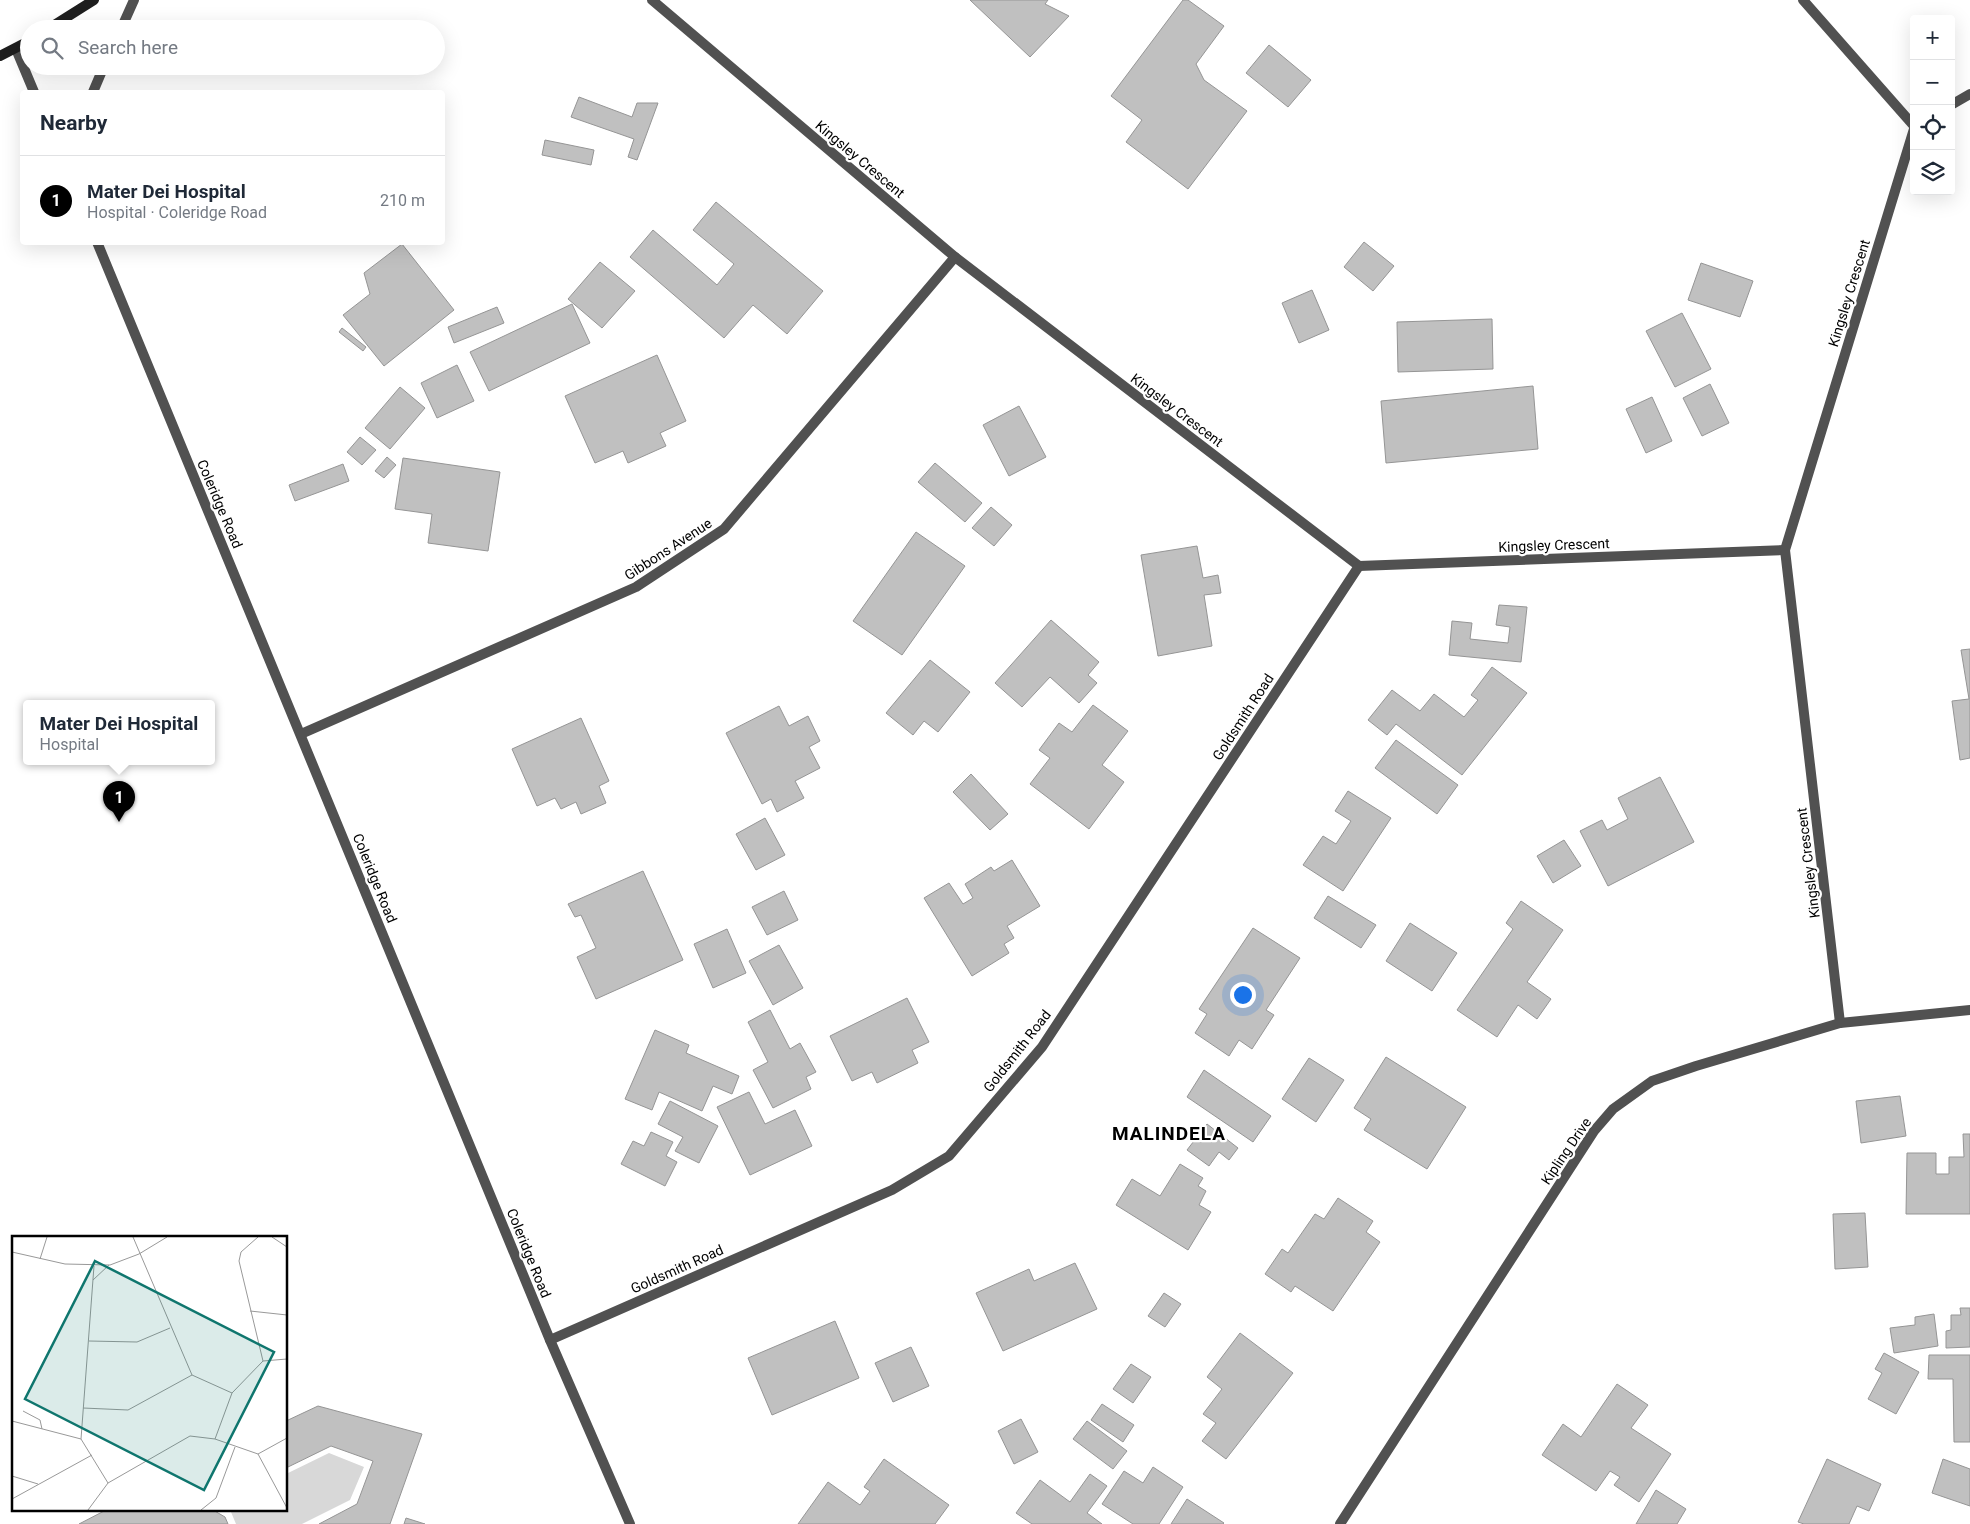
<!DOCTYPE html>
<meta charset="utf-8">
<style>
:root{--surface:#fff;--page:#f6f6f7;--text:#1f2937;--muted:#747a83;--line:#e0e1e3;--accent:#000}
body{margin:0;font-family:Roboto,sans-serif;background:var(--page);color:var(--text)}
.controls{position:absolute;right:15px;top:15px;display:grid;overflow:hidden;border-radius:5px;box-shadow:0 5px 20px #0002}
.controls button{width:45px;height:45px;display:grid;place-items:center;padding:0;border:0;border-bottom:1px solid var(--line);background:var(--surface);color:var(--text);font:25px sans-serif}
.you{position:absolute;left:1242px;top:994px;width:18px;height:18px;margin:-12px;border:4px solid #fff;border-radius:50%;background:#1a73e8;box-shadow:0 0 0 8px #1a73e833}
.badge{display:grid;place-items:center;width:32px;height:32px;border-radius:50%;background:var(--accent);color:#fff;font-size:16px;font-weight:700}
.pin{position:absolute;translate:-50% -41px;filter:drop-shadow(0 1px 2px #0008)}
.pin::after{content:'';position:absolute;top:26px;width:18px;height:15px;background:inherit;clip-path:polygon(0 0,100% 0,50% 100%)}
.popup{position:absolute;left:23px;top:700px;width:192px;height:65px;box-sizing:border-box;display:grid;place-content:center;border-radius:5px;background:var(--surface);filter:drop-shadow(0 1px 4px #0005);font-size:16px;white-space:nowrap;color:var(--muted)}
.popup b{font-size:19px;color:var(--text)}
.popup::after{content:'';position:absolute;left:50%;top:100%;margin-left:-10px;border:10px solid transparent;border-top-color:var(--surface)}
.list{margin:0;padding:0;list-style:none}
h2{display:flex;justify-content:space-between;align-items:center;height:65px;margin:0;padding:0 20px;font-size:21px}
h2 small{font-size:16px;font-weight:400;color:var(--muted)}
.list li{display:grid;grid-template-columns:32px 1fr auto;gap:15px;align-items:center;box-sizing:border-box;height:90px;padding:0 20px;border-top:1px solid var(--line)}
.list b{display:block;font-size:19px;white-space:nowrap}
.list p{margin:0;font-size:16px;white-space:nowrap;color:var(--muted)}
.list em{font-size:16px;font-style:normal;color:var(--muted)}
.icon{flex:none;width:28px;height:28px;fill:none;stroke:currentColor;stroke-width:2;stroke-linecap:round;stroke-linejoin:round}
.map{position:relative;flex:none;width:1970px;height:1524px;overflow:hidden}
.search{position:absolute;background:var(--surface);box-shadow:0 5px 20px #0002;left:20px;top:20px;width:425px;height:55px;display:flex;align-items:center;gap:12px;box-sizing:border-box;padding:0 18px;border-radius:28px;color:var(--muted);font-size:19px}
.panel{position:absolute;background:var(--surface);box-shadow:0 5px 20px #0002;left:20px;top:90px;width:425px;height:155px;border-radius:5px}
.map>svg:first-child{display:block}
</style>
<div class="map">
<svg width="1970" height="1524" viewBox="0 0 1970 1524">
<rect width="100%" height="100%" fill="#fff"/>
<!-- green -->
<path fill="#d8d8d8" d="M 329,1453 L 364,1467 L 350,1500 L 302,1524 L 236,1524 L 231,1512 L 227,1510 L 286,1510 L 286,1474 Z"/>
<!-- building -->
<g fill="#c0c0c0" stroke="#959595">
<path d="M 970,0 L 1048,0 L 1045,4 L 1069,16 L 1030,57 Z"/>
<path d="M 1183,0 L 1188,0 L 1224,26 L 1196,64 L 1204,80 L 1247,111 L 1188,189 L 1126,142 L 1142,120 L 1111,96 Z"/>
<path d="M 1269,45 L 1311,80 L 1288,107 L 1246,73 Z"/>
<path d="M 579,97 L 632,117 L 637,103 L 658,103 L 637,160 L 628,157 L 634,139 L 571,117 Z"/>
<path d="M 545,140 L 594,150 L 591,165 L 542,155 Z"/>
<path d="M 716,202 L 823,291 L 787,334 L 753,305 L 724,338 L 630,257 L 653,230 L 717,285 L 734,264 L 693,230 Z"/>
<path d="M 1364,242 L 1394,266 L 1373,291 L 1344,267 Z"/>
<path d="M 402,244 L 454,310 L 384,366 L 343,315 L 370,294 L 364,273 Z"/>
<path d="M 600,262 L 635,291 L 602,328 L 568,299 Z"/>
<path d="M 1701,263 L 1753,281 L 1740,317 L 1688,300 Z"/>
<path d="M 1312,290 L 1329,330 L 1299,343 L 1282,303 Z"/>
<path d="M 572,304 L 590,343 L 489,391 L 470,352 Z"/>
<path d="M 497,307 L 504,323 L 454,343 L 448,327 Z"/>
<path d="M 1682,313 L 1711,369 L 1675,387 L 1646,331 Z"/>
<path d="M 1492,319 L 1493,369 L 1398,372 L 1397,322 Z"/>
<path d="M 342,328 L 366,347 L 363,351 L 339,332 Z"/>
<path d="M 657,355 L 686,421 L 660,433 L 666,446 L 628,463 L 623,451 L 595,463 L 565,396 Z"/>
<path d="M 457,365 L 474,401 L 437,418 L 421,383 Z"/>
<path d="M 1710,384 L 1729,423 L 1702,436 L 1683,398 Z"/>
<path d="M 1533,386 L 1538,449 L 1386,463 L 1381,401 Z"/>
<path d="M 400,387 L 425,408 L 390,449 L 365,428 Z"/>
<path d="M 1652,397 L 1672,441 L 1646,453 L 1626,409 Z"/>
<path d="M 1019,406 L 1046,457 L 1009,476 L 983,425 Z"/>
<path d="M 360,437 L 376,450 L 362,465 L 347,452 Z"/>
<path d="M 387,457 L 396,465 L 384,478 L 375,471 Z"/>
<path d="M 403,458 L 500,472 L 488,551 L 428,543 L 432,514 L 395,509 Z"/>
<path d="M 935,463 L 982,503 L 965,522 L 918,482 Z"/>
<path d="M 343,464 L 349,481 L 295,501 L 289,485 Z"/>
<path d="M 991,507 L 1012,525 L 994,546 L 972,528 Z"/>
<path d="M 916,532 L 965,566 L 902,655 L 853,621 Z"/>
<path d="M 1197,546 L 1203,578 L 1218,575 L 1221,593 L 1204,595 L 1212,646 L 1158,656 L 1141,555 Z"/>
<path d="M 1499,605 L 1527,607 L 1521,662 L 1449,655 L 1452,621 L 1472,623 L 1470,639 L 1508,643 L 1510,627 L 1496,625 Z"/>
<path d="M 1051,620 L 1099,662 L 1088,675 L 1097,683 L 1079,703 L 1050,677 L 1022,707 L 995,683 Z"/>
<path d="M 1970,649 L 1970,758 L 1960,760 L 1952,701 L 1969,699 L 1961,650 Z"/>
<path d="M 930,660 L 970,692 L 938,732 L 924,721 L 913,735 L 886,713 Z"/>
<path d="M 1492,667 L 1527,693 L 1462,775 L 1396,724 L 1387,735 L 1368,720 L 1392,690 L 1420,711 L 1434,694 L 1464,717 L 1478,700 L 1471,695 Z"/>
<path d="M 1093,705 L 1128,731 L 1102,765 L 1124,782 L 1089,829 L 1030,784 L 1050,758 L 1039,750 L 1059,723 L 1072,732 Z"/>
<path d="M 779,706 L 789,726 L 808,716 L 820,741 L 809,747 L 820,768 L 795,781 L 804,798 L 777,812 L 771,799 L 762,804 L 726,733 Z"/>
<path d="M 581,718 L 609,781 L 599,786 L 606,803 L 581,814 L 576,802 L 561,809 L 555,798 L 537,806 L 512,749 Z"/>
<path d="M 1396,740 L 1458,785 L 1437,814 L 1375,768 Z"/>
<path d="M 971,774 L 1008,814 L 990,830 L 953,792 Z"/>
<path d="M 1660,777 L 1694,842 L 1608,886 L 1580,831 L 1602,820 L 1607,830 L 1628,819 L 1618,798 Z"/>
<path d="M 1348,791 L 1391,818 L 1343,891 L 1303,865 L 1323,836 L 1336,844 L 1351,821 L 1335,811 Z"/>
<path d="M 765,818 L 785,855 L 756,870 L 736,834 Z"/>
<path d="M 1564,840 L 1581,866 L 1553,883 L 1537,856 Z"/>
<path d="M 1012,860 L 1040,906 L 1007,926 L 1014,938 L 1004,944 L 1009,953 L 972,976 L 924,898 L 949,883 L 963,904 L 973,898 L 965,884 L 991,867 L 994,871 Z"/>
<path d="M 643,871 L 683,960 L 596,999 L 577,957 L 596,948 L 581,915 L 575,917 L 568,904 Z"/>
<path d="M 784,891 L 798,920 L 767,935 L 752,907 Z"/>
<path d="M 1328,896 L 1376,925 L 1361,948 L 1314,918 Z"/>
<path d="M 1521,901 L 1563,930 L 1527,982 L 1551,999 L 1537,1019 L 1518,1005 L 1497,1037 L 1457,1010 L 1513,929 L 1506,923 Z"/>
<path d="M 1410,923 L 1457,953 L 1432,991 L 1386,961 Z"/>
<path d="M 1253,928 L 1300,958 L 1266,1010 L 1274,1015 L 1252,1049 L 1239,1040 L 1229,1056 L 1195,1033 L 1207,1014 L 1199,1009 Z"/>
<path d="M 727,929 L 746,973 L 713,988 L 694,944 Z"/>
<path d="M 779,945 L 803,988 L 773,1005 L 749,961 Z"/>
<path d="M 907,998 L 929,1042 L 912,1050 L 918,1063 L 877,1083 L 872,1072 L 852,1081 L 830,1036 Z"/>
<path d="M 770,1010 L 790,1049 L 800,1043 L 816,1072 L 806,1077 L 811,1089 L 773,1108 L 753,1070 L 768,1062 L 748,1022 Z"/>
<path d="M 655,1030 L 689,1045 L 686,1053 L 739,1076 L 732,1094 L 713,1086 L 702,1111 L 659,1092 L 652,1110 L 625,1099 Z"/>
<path d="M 1386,1057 L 1466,1107 L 1427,1169 L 1364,1130 L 1371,1119 L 1354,1108 Z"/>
<path d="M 1309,1058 L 1344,1080 L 1316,1122 L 1282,1099 Z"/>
<path d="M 1204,1070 L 1271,1116 L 1253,1142 L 1187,1097 Z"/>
<path d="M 749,1092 L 765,1124 L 795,1110 L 812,1146 L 750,1175 L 717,1107 Z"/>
<path d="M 1900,1096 L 1906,1136 L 1861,1143 L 1856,1101 Z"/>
<path d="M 670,1101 L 718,1126 L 699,1163 L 675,1151 L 683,1137 L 658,1124 Z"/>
<path d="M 1207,1124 L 1238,1148 L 1229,1160 L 1219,1152 L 1209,1166 L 1187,1150 Z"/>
<path d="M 651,1132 L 673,1142 L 666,1156 L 677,1162 L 665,1186 L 621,1164 L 633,1141 L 644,1146 Z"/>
<path d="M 1963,1134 L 1970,1134 L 1970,1214 L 1906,1214 L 1907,1153 L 1936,1153 L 1936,1174 L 1949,1174 L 1949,1157 L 1964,1157 Z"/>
<path d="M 1180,1164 L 1203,1178 L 1198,1186 L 1206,1191 L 1199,1205 L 1211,1212 L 1188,1250 L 1116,1205 L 1132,1179 L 1160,1196 Z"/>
<path d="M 1338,1198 L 1373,1221 L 1366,1232 L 1380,1242 L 1333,1311 L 1295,1286 L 1291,1292 L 1265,1274 L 1282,1249 L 1288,1253 L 1315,1214 L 1324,1219 Z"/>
<path d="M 1865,1213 L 1868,1267 L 1835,1269 L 1833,1214 Z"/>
<path d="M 1075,1263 L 1097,1309 L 1003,1351 L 976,1293 L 1029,1269 L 1034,1281 Z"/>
<path d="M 1164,1293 L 1181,1304 L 1165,1327 L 1148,1316 Z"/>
<path d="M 1960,1308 L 1970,1308 L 1970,1347 L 1946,1348 L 1946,1331 L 1951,1330 L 1951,1315 L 1961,1315 Z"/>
<path d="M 1934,1314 L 1938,1346 L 1894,1353 L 1890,1328 L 1915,1325 L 1915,1317 Z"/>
<path d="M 835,1321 L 859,1378 L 772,1415 L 748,1358 Z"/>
<path d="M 1240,1333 L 1293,1373 L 1226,1459 L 1202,1441 L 1216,1423 L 1203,1414 L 1222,1389 L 1207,1377 Z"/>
<path d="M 911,1347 L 929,1386 L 893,1402 L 875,1363 Z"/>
<path d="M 1884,1353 L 1919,1372 L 1896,1414 L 1868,1399 L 1882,1373 L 1875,1369 Z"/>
<path d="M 1929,1355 L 1970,1355 L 1970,1442 L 1954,1442 L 1953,1379 L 1928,1379 Z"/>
<path d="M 1131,1364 L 1151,1377 L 1133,1403 L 1113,1389 Z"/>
<path d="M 1617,1384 L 1648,1405 L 1631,1428 L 1671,1454 L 1639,1502 L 1614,1485 L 1620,1477 L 1610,1471 L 1596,1491 L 1542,1455 L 1563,1424 L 1581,1437 Z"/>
<path d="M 1102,1404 L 1134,1425 L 1123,1442 L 1091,1420 Z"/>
<path d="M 318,1406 L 422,1434 L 390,1524 L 319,1524 L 357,1504 L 373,1461 L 331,1446 L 286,1468 L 286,1421 Z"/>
<path d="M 1021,1419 L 1038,1452 L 1014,1464 L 998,1431 Z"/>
<path d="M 1087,1421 L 1127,1451 L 1113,1469 L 1073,1439 Z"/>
<path d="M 884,1459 L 949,1505 L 935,1524 L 798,1524 L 828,1482 L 860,1505 L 870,1491 L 864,1487 Z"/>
<path d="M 1827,1459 L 1881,1484 L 1869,1511 L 1857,1506 L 1849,1524 L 1804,1524 L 1798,1522 Z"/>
<path d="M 1943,1459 L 1970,1469 L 1970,1506 L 1932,1493 Z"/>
<path d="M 1153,1467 L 1183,1487 L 1159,1524 L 1133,1524 L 1102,1504 L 1124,1471 L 1143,1483 Z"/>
<path d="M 1090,1474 L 1107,1486 L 1087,1513 L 1102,1524 L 1032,1524 L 1016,1513 L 1040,1480 L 1070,1502 Z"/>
<path d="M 1656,1490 L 1686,1509 L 1677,1524 L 1636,1524 Z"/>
<path d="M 1187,1499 L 1224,1523 L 1223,1524 L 1171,1524 Z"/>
<path d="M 106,1510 L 213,1510 L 225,1517 L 228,1524 L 79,1524 Z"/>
<path d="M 406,1518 L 425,1524 L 404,1524 Z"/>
</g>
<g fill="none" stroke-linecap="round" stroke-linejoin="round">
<!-- minor -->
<g stroke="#515151" stroke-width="10">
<path d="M 652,0 L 955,257 L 1359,566 L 1785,550"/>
<path d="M 1803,0 L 1914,126"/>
<path d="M 121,29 L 134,0"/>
<path d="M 16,49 L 34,92"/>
<path d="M 93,92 L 104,66"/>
<path d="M 1951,105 L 1970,94"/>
<path d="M 97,242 L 550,1340 L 630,1524"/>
<path d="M 301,734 L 636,587 L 724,529 L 955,257"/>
<path d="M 1840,1023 L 1785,550 L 1914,129"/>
<path d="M 550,1340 L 892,1190 L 949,1156 L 1042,1047 L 1359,566"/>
<path d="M 1340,1524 L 1594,1131 L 1613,1109 L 1652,1081 L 1696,1066 L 1840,1023 L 1970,1010"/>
</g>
<!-- secondary -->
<g stroke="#1e1e1e" stroke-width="10">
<path d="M 48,29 L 94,0"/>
<path d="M 0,56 L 29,41"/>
</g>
</g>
<g text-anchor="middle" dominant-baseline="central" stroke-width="4.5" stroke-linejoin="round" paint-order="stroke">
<!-- street labels -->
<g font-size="14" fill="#000" stroke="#fff">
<text transform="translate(860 159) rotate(40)">Kingsley Crescent</text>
<text transform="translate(1849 293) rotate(-73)">Kingsley Crescent</text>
<text transform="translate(1177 410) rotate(37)">Kingsley Crescent</text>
<text transform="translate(220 504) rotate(67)">Coleridge Road</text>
<text transform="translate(1554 545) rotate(-2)">Kingsley Crescent</text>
<text transform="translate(668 549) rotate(-33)">Gibbons Avenue</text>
<text transform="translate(1243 717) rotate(-57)">Goldsmith Road</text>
<text transform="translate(1808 863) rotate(-97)">Kingsley Crescent</text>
<text transform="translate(375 878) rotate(68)">Coleridge Road</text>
<text transform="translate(1017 1051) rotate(-52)">Goldsmith Road</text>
<text transform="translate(1566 1151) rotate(-56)">Kipling Drive</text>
<text transform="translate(529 1253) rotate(68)">Coleridge Road</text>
<text transform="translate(677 1269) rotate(-24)">Goldsmith Road</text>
</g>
<!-- district labels -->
<g font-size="19" font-weight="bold" letter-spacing="1" fill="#000" stroke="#fff">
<text x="1169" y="1133">MALINDELA</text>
</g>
</g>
<!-- overview -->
<g transform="translate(12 1236)">
<rect width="275" height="275" fill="#fff"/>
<path fill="none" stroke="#999" stroke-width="1" d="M 121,1 L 180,139 L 220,157M 260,1 L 275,11M 0,16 L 53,28 L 98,29 L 127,18 L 155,1M 28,23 L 35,1M 82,30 L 69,203 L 96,247M 81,44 L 97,29M 238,75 L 275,79M 77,105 L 125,106 L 158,92M 251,125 L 275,123M 71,172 L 116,174 L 180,139M 11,175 L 28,184 L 30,193M 0,185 L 69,203M 203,203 L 220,157 L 251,125 L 227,25 L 229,16 L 246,1M 246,218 L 275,272M 246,218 L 275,202M 0,240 L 26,248M 0,263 L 80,219M 76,274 L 96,247 L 178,200 L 203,203 L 246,218M 189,274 L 204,262 L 223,211"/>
<path fill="#0f766e" fill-opacity="0.15" stroke="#0f766e" stroke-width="2.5" d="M 83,25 L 262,116 L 192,254 L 13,163 Z"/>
<rect width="275" height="275" fill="none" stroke="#000" stroke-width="2.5"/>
</g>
</svg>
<div class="controls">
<button>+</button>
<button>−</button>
<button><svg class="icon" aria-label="locate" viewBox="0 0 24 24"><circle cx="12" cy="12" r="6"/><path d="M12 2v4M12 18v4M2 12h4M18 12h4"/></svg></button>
<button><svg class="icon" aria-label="layers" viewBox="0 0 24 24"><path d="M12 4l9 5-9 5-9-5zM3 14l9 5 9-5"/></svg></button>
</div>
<div class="you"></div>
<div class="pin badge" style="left:119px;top:822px">1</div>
<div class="popup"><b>Mater Dei Hospital</b>Hospital</div>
<div class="search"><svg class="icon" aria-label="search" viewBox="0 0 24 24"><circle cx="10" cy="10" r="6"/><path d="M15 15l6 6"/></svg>Search here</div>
<section class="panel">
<h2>Nearby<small></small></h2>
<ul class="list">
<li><span class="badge">1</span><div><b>Mater Dei Hospital</b><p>Hospital · Coleridge Road</p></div><em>210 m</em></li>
</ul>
</section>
</div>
